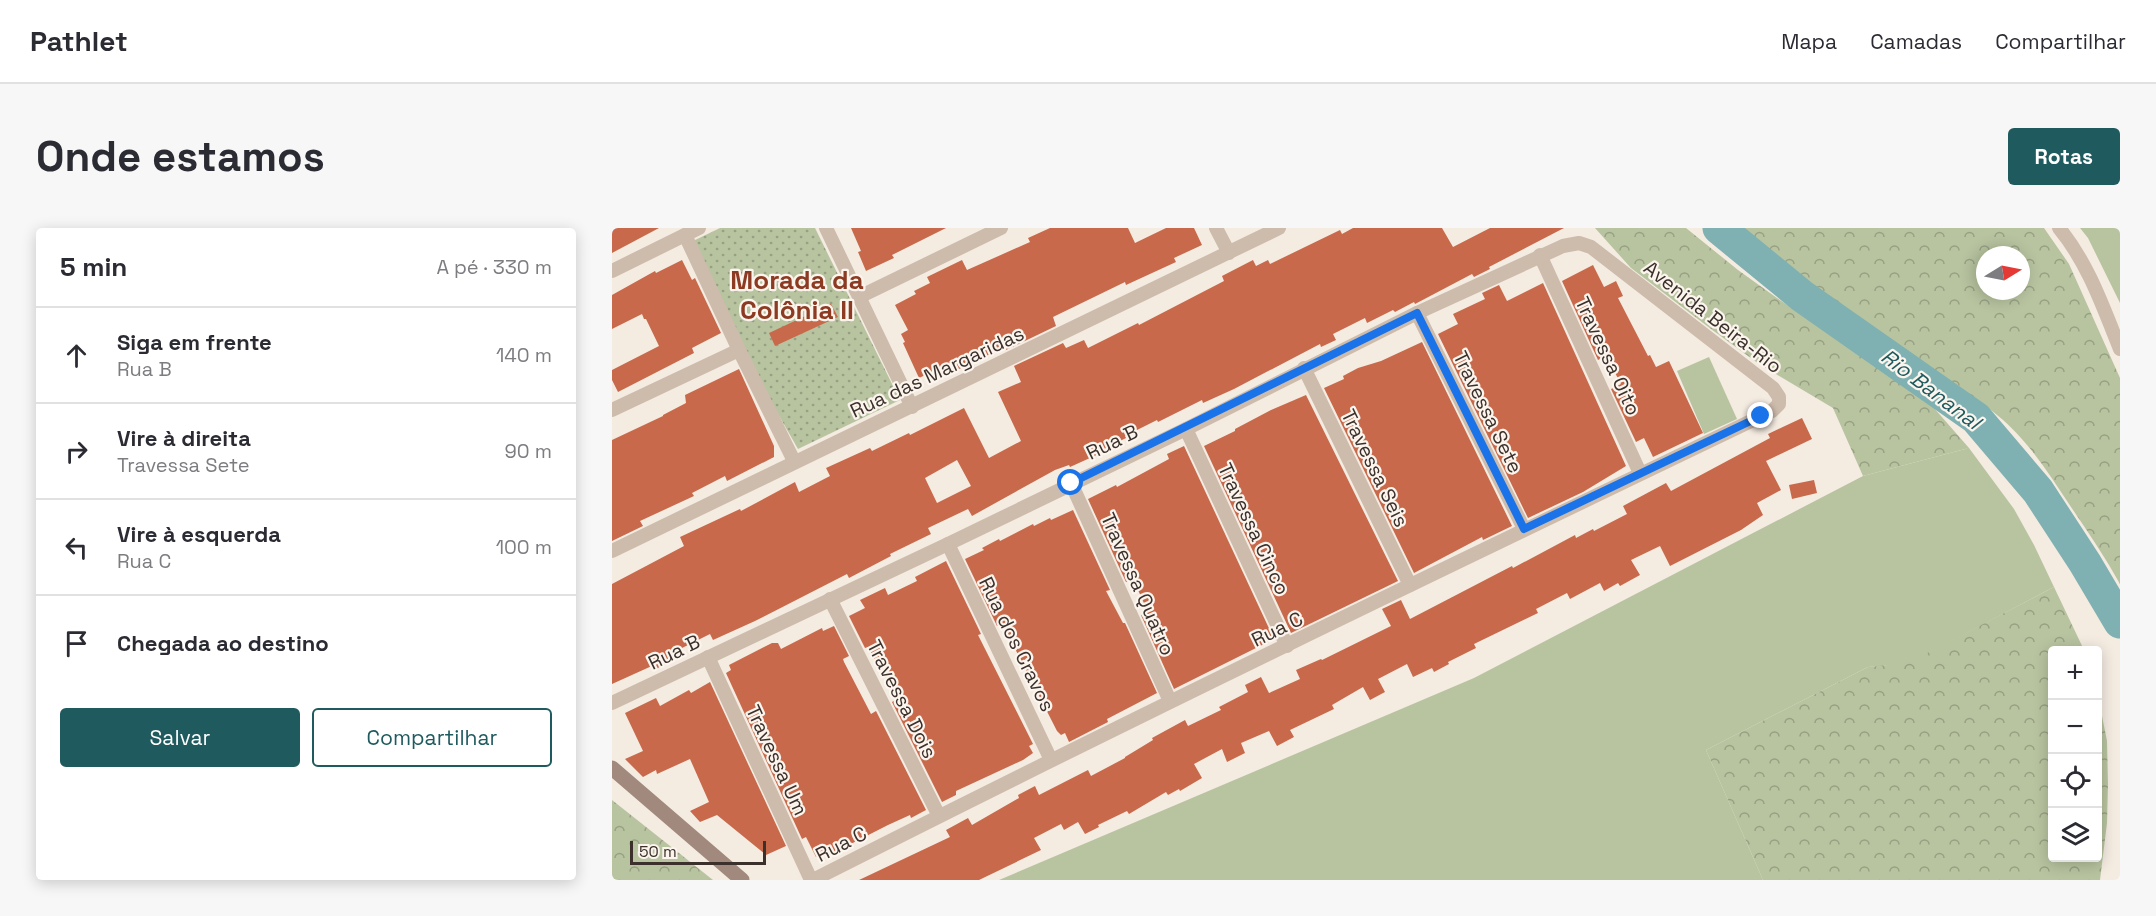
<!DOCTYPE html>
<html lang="pt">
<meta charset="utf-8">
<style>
:root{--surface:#fff;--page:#f7f7f7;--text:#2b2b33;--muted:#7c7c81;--line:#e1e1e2;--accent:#1f5a5e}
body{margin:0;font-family:"Space Grotesk",sans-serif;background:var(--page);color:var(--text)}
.controls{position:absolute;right:18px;bottom:18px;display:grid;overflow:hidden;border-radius:6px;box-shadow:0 3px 15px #0003}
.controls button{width:54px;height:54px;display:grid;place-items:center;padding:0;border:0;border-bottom:2px solid var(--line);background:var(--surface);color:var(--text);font:30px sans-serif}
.compass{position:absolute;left:1364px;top:18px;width:54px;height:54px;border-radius:50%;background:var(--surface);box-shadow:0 3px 15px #0003;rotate:80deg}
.scale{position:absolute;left:18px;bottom:15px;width:136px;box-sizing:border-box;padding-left:6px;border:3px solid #3b302b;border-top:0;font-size:16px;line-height:21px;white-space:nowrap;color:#3b302b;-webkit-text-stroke:4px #fbf5ee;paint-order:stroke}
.stop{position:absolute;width:18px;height:18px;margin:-14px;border:4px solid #1a73e8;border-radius:50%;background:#fff}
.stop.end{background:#1a73e8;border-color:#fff;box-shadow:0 2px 6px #0008}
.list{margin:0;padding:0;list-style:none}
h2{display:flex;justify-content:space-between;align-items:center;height:78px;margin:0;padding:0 24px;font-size:26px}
h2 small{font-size:20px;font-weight:400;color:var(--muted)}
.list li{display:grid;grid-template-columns:39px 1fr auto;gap:18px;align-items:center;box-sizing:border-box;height:96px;padding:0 24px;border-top:2px solid var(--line)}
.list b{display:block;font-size:22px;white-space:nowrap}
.list p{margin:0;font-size:20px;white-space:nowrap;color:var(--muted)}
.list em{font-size:20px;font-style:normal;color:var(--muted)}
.actions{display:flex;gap:12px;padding:18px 24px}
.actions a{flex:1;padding:14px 0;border:2px solid var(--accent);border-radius:6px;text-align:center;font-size:21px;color:var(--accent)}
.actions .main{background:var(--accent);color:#fff}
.icon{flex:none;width:33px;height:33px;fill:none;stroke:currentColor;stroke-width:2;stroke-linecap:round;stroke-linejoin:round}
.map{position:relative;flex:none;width:1508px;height:652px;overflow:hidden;border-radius:6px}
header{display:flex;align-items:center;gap:36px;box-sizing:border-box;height:84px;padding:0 30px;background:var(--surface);border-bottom:2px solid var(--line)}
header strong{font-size:28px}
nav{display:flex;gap:33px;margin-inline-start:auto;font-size:21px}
.intro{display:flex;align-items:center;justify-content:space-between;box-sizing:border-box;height:144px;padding:0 36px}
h1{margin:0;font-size:42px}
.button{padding:15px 27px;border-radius:6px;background:var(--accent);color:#fff;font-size:21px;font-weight:700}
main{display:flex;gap:36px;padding:0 36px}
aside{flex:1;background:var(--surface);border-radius:6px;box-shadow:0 3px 15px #0003}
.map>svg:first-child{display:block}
</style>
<header>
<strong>Pathlet</strong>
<nav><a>Mapa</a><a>Camadas</a><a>Compartilhar</a></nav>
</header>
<div class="intro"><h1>Onde estamos</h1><a class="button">Rotas</a></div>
<main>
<aside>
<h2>5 min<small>A pé · 330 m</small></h2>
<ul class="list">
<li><svg class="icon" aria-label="ahead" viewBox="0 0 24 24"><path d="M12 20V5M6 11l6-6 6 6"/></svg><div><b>Siga em frente</b><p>Rua B</p></div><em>140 m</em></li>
<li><svg class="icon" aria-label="right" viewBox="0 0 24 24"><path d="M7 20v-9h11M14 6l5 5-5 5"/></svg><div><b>Vire à direita</b><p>Travessa Sete</p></div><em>90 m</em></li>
<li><svg class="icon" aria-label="left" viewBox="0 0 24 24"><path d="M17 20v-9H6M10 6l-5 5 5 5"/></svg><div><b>Vire à esquerda</b><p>Rua C</p></div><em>100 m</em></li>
<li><svg class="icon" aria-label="arrive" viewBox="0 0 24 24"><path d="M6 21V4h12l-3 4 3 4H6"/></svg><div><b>Chegada ao destino</b></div></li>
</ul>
<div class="actions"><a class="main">Salvar</a><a>Compartilhar</a></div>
</aside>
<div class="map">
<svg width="1508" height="652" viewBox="0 0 1508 652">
<defs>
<pattern id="forest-crowns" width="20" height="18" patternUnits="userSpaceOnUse" patternTransform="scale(1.5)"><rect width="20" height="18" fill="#b8c4a0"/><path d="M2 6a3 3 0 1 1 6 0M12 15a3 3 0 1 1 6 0" fill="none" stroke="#97a083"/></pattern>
<pattern id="park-dots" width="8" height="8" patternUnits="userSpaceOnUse" patternTransform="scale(1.5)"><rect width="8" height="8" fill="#b8c4a0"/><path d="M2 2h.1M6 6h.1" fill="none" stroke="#97a083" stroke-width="1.8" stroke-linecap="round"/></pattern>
</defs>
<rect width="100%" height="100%" fill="#f4ebe1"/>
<!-- grass -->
<g fill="#b8c4a0">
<path d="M 1468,0 L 1508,0 L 1508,75 L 1476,10 Z"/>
<path d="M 1097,129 L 1125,191 L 1092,206 L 1065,143 Z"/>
<path d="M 1357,220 L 1402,281 L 1422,317 L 1442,359 L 1296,436 L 1256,439 L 1094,522 L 1151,652 L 387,652 L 862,450 L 1251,248 Z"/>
</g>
<!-- forest -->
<g fill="url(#forest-crowns)" fill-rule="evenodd">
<path d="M 983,0 L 1074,0 L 1126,42 L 1165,70 L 1231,115 L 1286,147 L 1308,164 L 1357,220 L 1251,248 L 1221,180 L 1147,136 L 1099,101 L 1019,40 Z"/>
<path d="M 1126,0 L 1432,0 L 1457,36 L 1508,150 L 1508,356 C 1493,329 1476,304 1459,279 C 1437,246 1416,212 1385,187 C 1370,174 1352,164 1336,153 C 1265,103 1189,61 1126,0 ZM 1373,27 L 1409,27 L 1409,63 L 1373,63 Z"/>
<path d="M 1442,359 L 1472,422 L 1440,422 L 1440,630 L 1486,630 L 1486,468 L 1495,513 L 1496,556 L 1495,595 L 1488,652 L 1151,652 L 1094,522 L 1256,439 L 1296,435 Z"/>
<path d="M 0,572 L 101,652 L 0,652 Z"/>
</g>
<!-- park -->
<path fill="url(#park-dots)" d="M 108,0 L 203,0 L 288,172 L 186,221 L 162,179 L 81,13 Z"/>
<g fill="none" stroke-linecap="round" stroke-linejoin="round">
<!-- river -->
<path stroke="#7fb0b2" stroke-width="33" d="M 1107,0 L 1190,68 L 1364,190 L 1426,263 L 1473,335 L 1508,394"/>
</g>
<!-- building -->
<g fill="#c8694b" fill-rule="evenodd">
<path d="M 0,0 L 47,0 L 0,25 Z"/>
<path d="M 239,0 L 334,0 L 280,27 L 282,30 L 254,43 L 246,24 L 249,23 Z"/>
<path d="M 438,0 L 516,0 L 523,15 L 554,0 L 582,0 L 590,17 L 562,30 L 564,34 L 514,57 L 513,54 L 441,89 L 444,98 L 394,122 L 393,119 L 345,142 L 341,134 L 307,150 L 291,115 L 293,114 L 289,106 L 296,102 L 283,77 L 304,66 L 302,63 L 318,55 L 315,49 L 350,32 L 355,42 L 418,14 L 416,10 Z"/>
<path d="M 741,0 L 830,0 L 841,19 L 878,0 L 952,0 L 877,39 L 878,41 L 862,49 L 860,46 L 803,76 L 802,74 L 783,84 L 781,82 L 755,95 L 753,90 L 721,106 L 724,112 L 709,119 L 708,116 L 622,161 L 591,175 L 590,172 L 546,194 L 545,192 L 513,208 L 514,210 L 488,223 L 489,225 L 458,239 L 457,237 L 443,242 L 360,288 L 356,281 L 316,300 L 319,306 L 278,326 L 279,328 L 237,350 L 235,346 L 143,393 L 101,412 L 98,406 L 62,424 L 65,430 L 44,441 L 42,437 L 0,456 L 0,356 L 72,318 L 68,309 L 128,281 L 129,283 L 183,254 L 187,264 L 218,248 L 214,240 L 258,220 L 260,223 L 297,205 L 298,207 L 352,180 L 377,230 L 409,213 L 386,164 L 409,154 L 402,138 L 451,115 L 454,120 L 472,112 L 476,120 L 526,95 L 527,97 L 583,68 L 612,53 L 610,48 L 641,32 L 644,38 L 656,32 L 658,36 L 728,2 L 730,6 ZM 345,232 L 359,258 L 325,275 L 313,250 Z"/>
<path d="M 70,32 L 80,52 L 83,50 L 109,105 L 80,120 L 82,125 L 6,164 L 0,152 L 0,142 L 47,118 L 34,91 L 32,91 L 30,86 L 0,101 L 0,67 L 43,43 L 44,45 Z"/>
<path d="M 981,37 L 992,59 L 1004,53 L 1011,68 L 1006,70 L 1036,128 L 1038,127 L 1044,139 L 1057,133 L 1091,205 L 1041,229 L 1032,210 L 1024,214 L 999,161 L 1009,156 L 994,128 L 986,132 L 950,53 Z"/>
<path d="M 931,55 L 1014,238 L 971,264 L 916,290 L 826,106 L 846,96 L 841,86 L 873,71 L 870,65 L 887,57 L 895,73 Z"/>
<path d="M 219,76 L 226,89 L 163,118 L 157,105 Z"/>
<path d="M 810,114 L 900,298 L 871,312 L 870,309 L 802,345 L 712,160 L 732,151 L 731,148 L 746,140 L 769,133 Z"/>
<path d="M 127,141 L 162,218 L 162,229 L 115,253 L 113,248 L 80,265 L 82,268 L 28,293 L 31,298 L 0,313 L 0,212 L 51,188 L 51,187 L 74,175 L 73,167 Z"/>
<path d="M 694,167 L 786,353 L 679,405 L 592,218 L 623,203 L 623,201 L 659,182 Z"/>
<path d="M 1190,190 L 1200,211 L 1154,233 L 1169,262 L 1145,275 L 1151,287 L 1129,302 L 1058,338 L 1048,318 L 1019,332 L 1028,347 L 1008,358 L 1006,355 L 992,363 L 988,355 L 958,371 L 955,365 L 924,381 L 926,385 L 862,416 L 864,420 L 836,434 L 837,436 L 822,444 L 820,440 L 801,449 L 795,436 L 766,451 L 773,464 L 758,472 L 751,459 L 720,477 L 722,481 L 678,502 L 682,509 L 665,518 L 657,503 L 629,515 L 633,525 L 615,534 L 610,521 L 582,536 L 590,550 L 568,563 L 567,561 L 556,567 L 554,564 L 517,586 L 515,583 L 486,597 L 487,599 L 473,606 L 466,594 L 452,602 L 449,596 L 422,610 L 429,622 L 367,652 L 247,652 L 338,609 L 334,602 L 356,590 L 360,597 L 407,570 L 406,567 L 423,558 L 427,567 L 476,542 L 479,548 L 513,530 L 513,529 L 541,512 L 540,510 L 573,492 L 576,498 L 609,482 L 607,479 L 636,464 L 633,457 L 649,449 L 657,465 L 688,451 L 684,442 L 709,431 L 710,432 L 779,398 L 770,381 L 789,372 L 798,391 L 900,338 L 901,340 L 963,307 L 964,310 L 981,301 L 982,303 L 1015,286 L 1011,278 L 1039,263 L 1054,255 L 1059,263 L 1158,210 L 1156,206 Z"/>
<path d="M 572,218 L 662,411 L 562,461 L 529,387 L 536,384 L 521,351 L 514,354 L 476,271 L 504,257 L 505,259 L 557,231 L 555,226 Z"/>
<path d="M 1202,252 L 1205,265 L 1180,271 L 1177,257 Z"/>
<path d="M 461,282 L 498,362 L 494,363 L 511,395 L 513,395 L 545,465 L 495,491 L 496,494 L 457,514 L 453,505 L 449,507 L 445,503 L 390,395 L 385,398 L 353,331 L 372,322 L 370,320 L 387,311 L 388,313 L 421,296 L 422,298 L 438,290 L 439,292 Z"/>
<path d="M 334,333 L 369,406 L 366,407 L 421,516 L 417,518 L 421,525 L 411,532 L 344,563 L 344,567 L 330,574 L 280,474 L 285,471 L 256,419 L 253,420 L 237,388 L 253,380 L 248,372 L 273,360 L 276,367 L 305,353 L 303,349 Z"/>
<path d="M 222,398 L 237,428 L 231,431 L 232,434 L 259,486 L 264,483 L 314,582 L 299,590 L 298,587 L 276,597 L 227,622 L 228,625 L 204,629 L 194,609 L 190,611 L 114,445 L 119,442 L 117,437 L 160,415 L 166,415 L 169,421 L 210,400 L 211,403 Z"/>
<path d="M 98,454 L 174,618 L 154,627 L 105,587 L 88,594 L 78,583 L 97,574 L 78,531 L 45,546 L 44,542 L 31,549 L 13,531 L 31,523 L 13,485 L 44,470 L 48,478 L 77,462 L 79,465 Z"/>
</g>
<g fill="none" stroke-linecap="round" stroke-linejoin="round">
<!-- street -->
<g stroke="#cdbbac" stroke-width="14">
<path d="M 214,0 L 300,179"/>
<path d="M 604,0 L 617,25"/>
<path d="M 1447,0 C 1476,35 1491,79 1508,121"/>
<path d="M 73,7 L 127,122 L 182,233"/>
<path d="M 928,27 L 1028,245"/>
<path d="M 0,43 L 87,0"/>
<path d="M 247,69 L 389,0"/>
<path d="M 805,85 L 912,301"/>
<path d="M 692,140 L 798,357"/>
<path d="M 0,182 L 127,122"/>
<path d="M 574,201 L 675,418"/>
<path d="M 459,255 L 558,473"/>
<path d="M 336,316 L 439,532"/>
<path d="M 0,323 L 667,0"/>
<path d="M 218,371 L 327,588"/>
<path d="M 96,429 L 199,652"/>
<path d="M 0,475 L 336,316 L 574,201 L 805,85 L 951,18 L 967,15 L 979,19 L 1161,160 L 1167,169 L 1167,176 L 1160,183 C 839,337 518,491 201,652"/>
</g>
<!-- secondary -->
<path stroke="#a18a7d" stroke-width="15" d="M 0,540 L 130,652"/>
</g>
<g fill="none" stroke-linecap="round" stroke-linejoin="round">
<!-- route -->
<path stroke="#1a73e8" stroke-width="8" d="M 459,255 L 805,85 L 912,301 L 1149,188"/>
</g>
<g text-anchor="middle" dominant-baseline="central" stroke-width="4.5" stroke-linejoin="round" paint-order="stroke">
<!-- street labels -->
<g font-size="20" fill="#3b302b" stroke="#fbf5ee">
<text transform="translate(1101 89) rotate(38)">Avenida Beira-Rio</text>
<text transform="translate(996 128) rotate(65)">Travessa Oito</text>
<text transform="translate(325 144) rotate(-25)">Rua das Margaridas</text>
<text transform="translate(876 184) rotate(64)">Travessa Sete</text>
<text transform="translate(500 214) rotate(-26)">Rua B</text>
<text transform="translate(763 240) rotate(64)">Travessa Seis</text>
<text transform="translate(642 301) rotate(65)">Travessa Cinco</text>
<text transform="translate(526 356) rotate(66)">Travessa Quatro</text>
<text transform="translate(665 401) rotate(-26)">Rua C</text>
<text transform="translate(405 416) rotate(64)">Rua dos Cravos</text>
<text transform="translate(62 424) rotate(-26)">Rua B</text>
<text transform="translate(290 471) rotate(63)">Travessa Dois</text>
<text transform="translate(165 532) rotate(65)">Travessa Um</text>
<text transform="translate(229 616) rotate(-27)">Rua C</text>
</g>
<!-- water labels -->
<g font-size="21" font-style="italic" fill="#1f5a5e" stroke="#fbf5ee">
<text transform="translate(1319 161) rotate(37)">Rio Bananal</text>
</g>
<!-- district labels -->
<g font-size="26" font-weight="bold" fill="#8c3b22" stroke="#fbf5ee">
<text x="185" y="52">Morada da<tspan x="185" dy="30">Colônia II</tspan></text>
</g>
</g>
</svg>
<div class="controls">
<button>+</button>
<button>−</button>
<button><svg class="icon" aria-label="locate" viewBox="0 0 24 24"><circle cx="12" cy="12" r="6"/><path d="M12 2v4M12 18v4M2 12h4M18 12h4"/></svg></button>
<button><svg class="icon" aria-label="layers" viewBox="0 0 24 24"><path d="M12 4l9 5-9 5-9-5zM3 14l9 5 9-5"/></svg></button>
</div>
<svg class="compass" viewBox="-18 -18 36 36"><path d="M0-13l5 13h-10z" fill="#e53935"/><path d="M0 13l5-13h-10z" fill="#7c7c81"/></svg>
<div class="scale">50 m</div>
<div class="stop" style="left:459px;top:255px"></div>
<div class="stop end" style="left:1149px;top:188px"></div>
</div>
</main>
